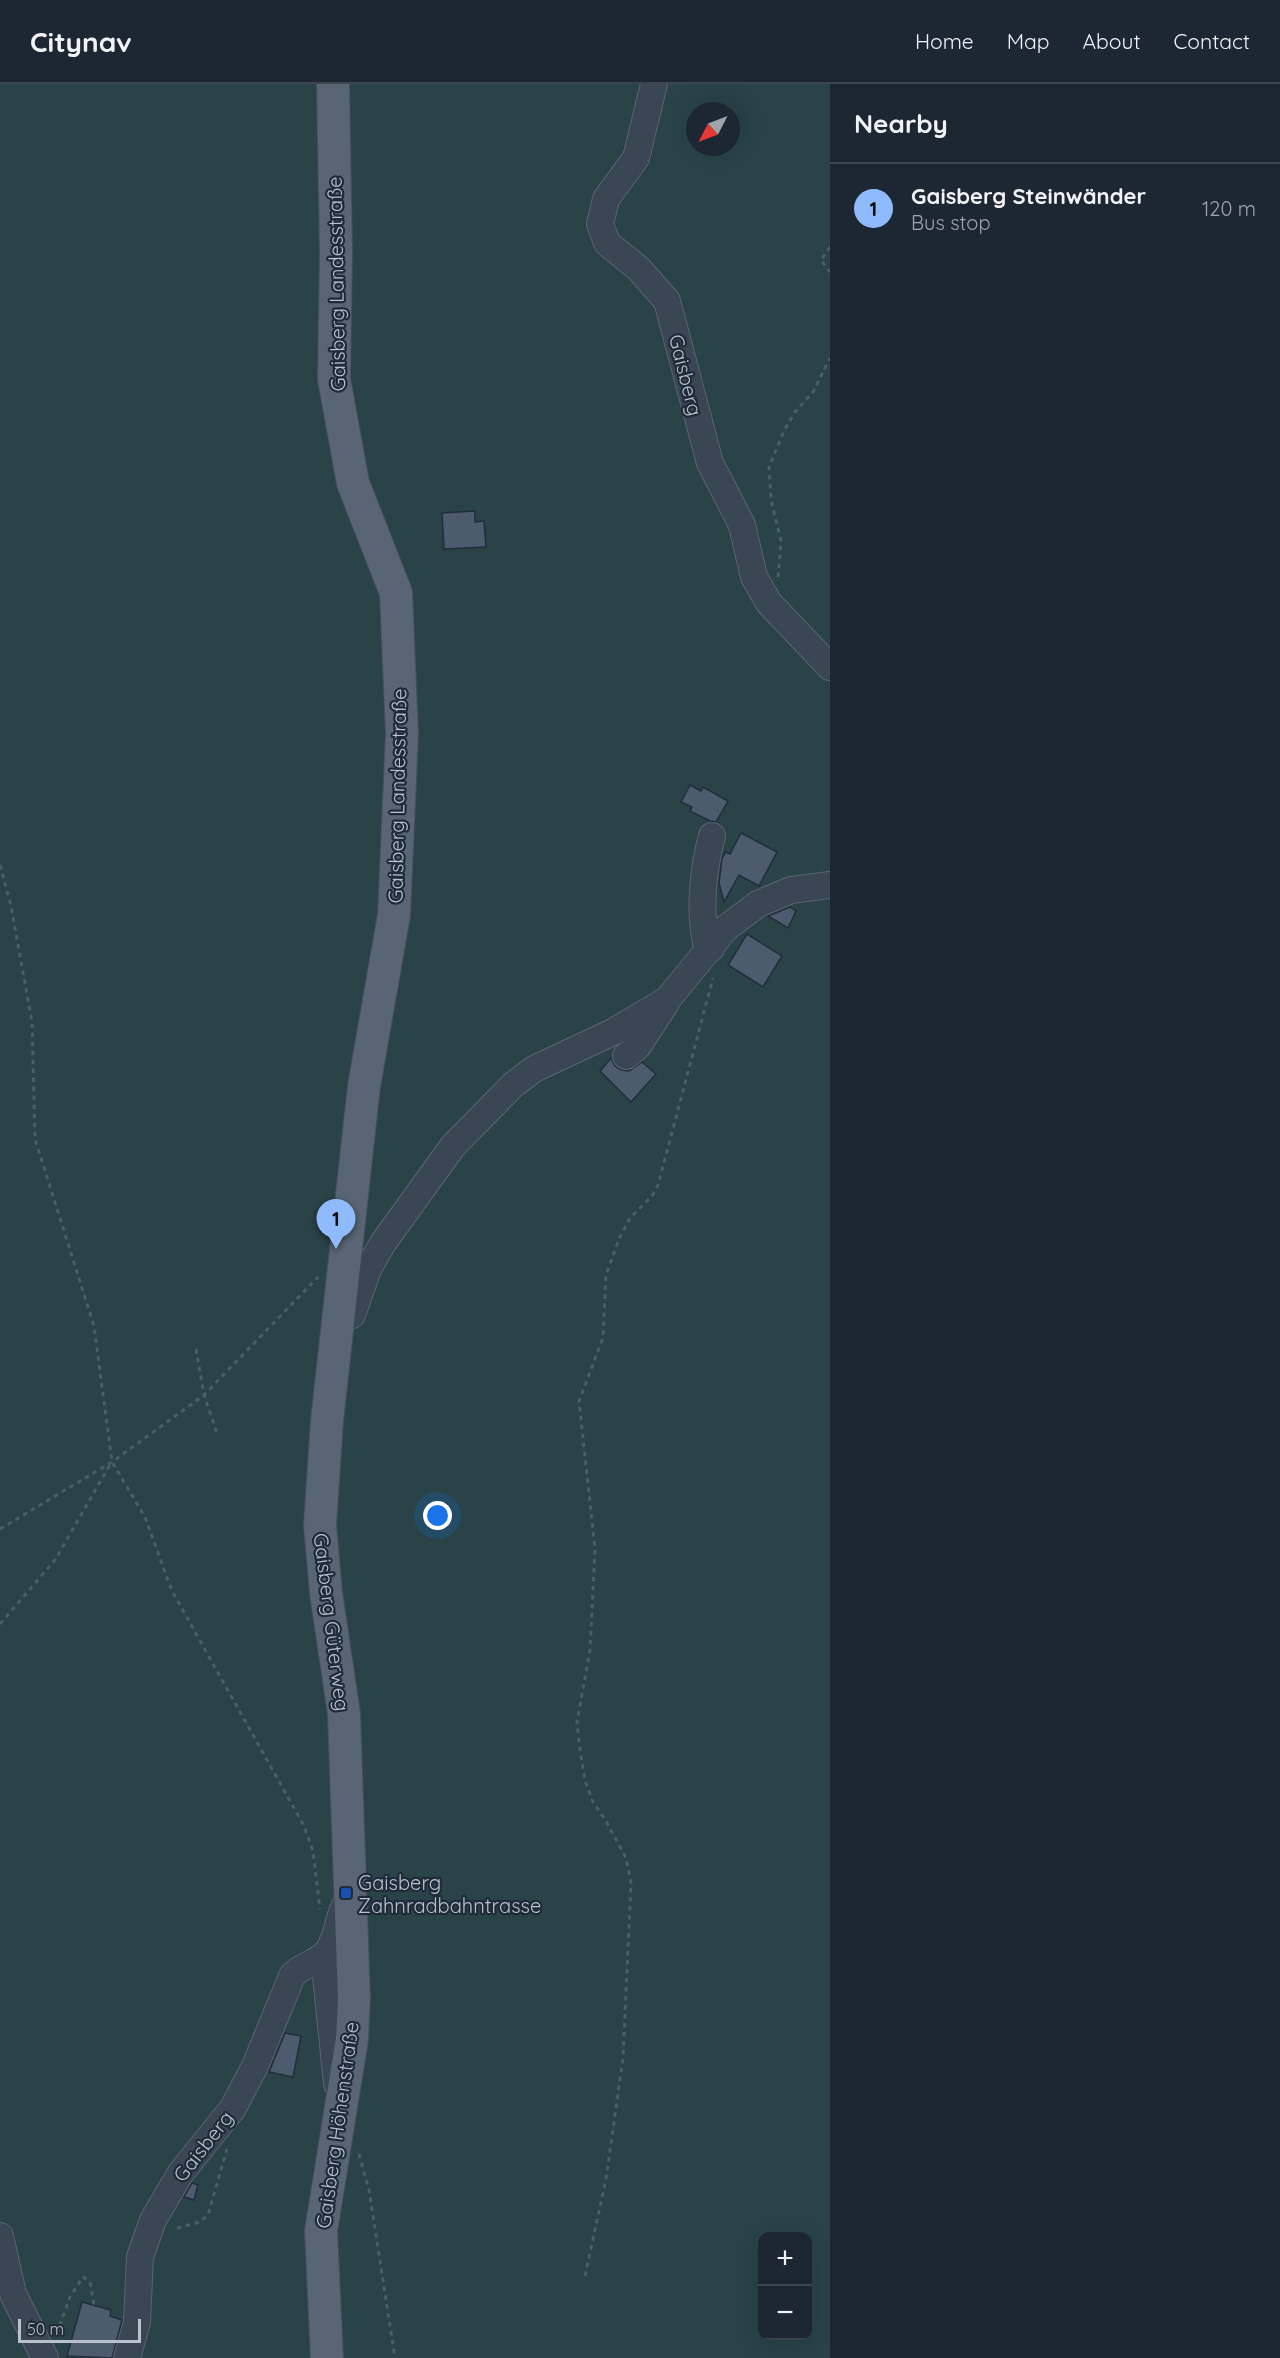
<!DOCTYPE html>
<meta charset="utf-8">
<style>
:root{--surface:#1d2734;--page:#252f3c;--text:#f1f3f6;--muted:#a0a5ac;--line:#3b444f;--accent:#8fbbfc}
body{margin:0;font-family:Quicksand,sans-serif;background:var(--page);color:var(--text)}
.controls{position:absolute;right:18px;bottom:18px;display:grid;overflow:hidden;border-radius:12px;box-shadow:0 6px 24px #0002}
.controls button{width:54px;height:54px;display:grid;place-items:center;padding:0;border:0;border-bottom:2px solid var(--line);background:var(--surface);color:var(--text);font:30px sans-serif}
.compass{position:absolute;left:686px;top:18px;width:54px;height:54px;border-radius:50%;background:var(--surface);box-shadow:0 6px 24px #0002;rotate:228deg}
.scale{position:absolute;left:18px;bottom:15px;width:123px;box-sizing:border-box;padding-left:6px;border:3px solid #b9c1ce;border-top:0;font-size:16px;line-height:21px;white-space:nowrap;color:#b9c1ce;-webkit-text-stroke:4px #202b3a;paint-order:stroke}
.you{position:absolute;left:438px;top:1432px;width:21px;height:21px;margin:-15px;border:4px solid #fff;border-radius:50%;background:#1a73e8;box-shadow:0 0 0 9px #1a73e833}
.badge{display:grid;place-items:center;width:39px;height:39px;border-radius:50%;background:var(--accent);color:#111;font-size:20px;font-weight:700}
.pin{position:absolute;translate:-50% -50px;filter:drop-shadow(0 2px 3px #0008)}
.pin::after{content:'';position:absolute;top:32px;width:21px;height:18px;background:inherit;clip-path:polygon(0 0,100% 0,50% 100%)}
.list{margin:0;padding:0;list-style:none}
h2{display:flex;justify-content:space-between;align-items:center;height:78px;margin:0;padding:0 24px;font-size:26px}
h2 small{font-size:20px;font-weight:400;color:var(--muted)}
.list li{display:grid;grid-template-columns:39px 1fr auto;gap:18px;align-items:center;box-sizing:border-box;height:90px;padding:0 24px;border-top:2px solid var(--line)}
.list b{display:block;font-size:22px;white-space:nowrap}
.list p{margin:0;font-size:20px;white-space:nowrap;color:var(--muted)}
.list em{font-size:20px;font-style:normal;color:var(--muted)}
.map{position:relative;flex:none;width:830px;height:2274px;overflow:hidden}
header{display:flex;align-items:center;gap:36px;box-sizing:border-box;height:84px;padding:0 30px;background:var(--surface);border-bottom:2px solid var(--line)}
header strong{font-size:28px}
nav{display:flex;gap:33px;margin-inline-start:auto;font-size:21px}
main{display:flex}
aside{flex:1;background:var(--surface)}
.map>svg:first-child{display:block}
</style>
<header>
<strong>Citynav</strong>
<nav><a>Home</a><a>Map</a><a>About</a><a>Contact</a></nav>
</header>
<main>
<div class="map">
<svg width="830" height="2274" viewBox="0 0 830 2274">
<rect width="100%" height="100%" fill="#273445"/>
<!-- green -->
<path fill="#294346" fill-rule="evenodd" d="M 0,0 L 830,0 L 830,2274 L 0,2274 ZM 695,27 L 731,27 L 731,63 L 695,63 ZM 762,2152 L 808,2152 L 808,2252 L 762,2252 Z"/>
<!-- building -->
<g fill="#4d5b6e" stroke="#222d3c" stroke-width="1.5">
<path d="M 475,427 L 475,438 L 484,437 L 486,463 L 444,465 L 442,429 Z"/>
<path d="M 690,701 L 701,707 L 703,703 L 728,717 L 716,738 L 710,737 L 690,727 L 692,723 L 681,718 Z"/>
<path d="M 741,749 L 777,768 L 759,802 L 739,791 L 724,818 L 719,799 L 722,774 L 726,768 L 730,770 Z"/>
<path d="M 790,823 L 796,827 L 788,844 L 768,832 Z"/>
<path d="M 747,850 L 782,872 L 763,903 L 728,881 Z"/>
<path d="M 611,974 L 615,982 L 621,986 L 629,987 L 642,978 L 656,990 L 631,1018 L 600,987 Z"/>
<path d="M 285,1949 L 301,1952 L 293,1993 L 269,1988 Z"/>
<path d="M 192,2099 L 198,2101 L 194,2116 L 184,2113 Z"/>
<path d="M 82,2218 L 111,2226 L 110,2232 L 122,2236 L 112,2274 L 67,2272 Z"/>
</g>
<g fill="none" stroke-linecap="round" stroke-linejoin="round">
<!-- minor casing -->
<g stroke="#5a6472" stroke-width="28">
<g id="minor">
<path d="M 654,0 L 636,74 L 606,115 L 600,140 L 607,159 L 639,185 L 667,217 L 710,379 L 742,441 L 754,493 L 769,519 L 830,583"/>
<path d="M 711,864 L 706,859 C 699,825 703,785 712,752"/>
<path d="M 626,972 L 638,962 L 666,919"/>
<path d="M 339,1235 L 352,1231 L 368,1185 L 383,1159 L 453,1062 L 513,1001 L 534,985 L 613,948 L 667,916 L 726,844 L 758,820 L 791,806 L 830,801"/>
<path d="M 324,1872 L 337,2000"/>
<path d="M 0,2152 L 13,2210 L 45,2274"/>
<path d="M 127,2274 L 137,2238 L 140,2173 L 153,2136 L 180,2090 L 233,2024 L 255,1982 L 292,1892 C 302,1880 317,1880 327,1868 C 339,1853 337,1831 348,1816"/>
</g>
</g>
<!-- major casing -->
<g stroke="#454f5e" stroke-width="34">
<path id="major" d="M 327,2274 L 321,2147 L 352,1955 L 354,1915 L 344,1630 L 326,1509 L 320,1441 L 327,1337 L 364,1002 L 394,831 L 402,650 L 396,509 L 353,399 L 334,295 L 336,168 L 333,0"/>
</g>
<!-- path -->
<g stroke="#476062" stroke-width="3" stroke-dasharray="4.5 4.5" stroke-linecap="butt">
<path d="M 830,163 L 821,176 L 830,188"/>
<path d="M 778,493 L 781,457 L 771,416 L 769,383 L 784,347 L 795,328 L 813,308 L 830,274"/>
<path d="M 0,781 L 11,822 L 32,938 L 35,1055 L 94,1242 L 112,1378 L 145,1433 L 172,1507 L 303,1740 L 313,1767 L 320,1825"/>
<path d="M 196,1265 L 204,1311 L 218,1352"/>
<path d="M 0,1445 L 112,1378 L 204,1311 L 318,1193"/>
<path d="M 0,1540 L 55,1476 L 111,1379"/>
<path d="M 359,2070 L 369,2106 L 395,2274"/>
<path d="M 177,2144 L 200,2138 L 208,2131 L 227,2065"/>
<path d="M 585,2192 L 606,2095 L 623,1974 L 631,1799 L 626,1774 L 606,1737 L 593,1718 L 585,1697 L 579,1659 L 577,1638 L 590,1566 L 595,1465 L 579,1317 L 603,1254 L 606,1191 L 619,1155 L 630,1134 L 652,1112 L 658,1101 L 713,894"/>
<path d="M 57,2250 L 70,2213 L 83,2193 L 90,2198 L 94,2221"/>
</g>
<!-- minor -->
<use href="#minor" stroke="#3b4654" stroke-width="26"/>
<!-- major -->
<use href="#major" stroke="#596574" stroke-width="32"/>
</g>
<!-- markers -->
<rect fill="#1a4fb4" stroke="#202b3a" stroke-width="2" x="340" y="1803" width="12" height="12" rx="3"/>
<g text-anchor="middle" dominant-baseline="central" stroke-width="4.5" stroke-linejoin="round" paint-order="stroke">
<!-- street labels -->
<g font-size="20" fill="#b9c1ce" stroke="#202b3a">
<text transform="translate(336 200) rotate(-91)">Gaisberg Landesstraße</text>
<text transform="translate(686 291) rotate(76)">Gaisberg</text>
<text transform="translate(397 712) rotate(-89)">Gaisberg Landesstraße</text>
<text transform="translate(332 1538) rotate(83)">Gaisberg Güterweg</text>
<text transform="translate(337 2041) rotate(-82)">Gaisberg Höhenstraße</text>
<text transform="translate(203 2062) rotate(-52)">Gaisberg</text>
</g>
<!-- poi labels -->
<g font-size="20" fill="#b9c1ce" stroke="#202b3a" text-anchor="start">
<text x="358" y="1798">Gaisberg<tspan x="358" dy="23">Zahnradbahntrasse</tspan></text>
</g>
</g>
</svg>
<div class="controls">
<button>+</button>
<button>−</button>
</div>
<svg class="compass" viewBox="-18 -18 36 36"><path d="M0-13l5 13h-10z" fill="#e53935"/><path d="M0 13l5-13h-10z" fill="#a0a5ac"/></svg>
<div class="scale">50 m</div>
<div class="you"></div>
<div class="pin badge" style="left:336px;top:1165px">1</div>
</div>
<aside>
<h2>Nearby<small></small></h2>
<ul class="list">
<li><span class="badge">1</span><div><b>Gaisberg Steinwänder</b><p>Bus stop</p></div><em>120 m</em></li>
</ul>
</aside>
</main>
